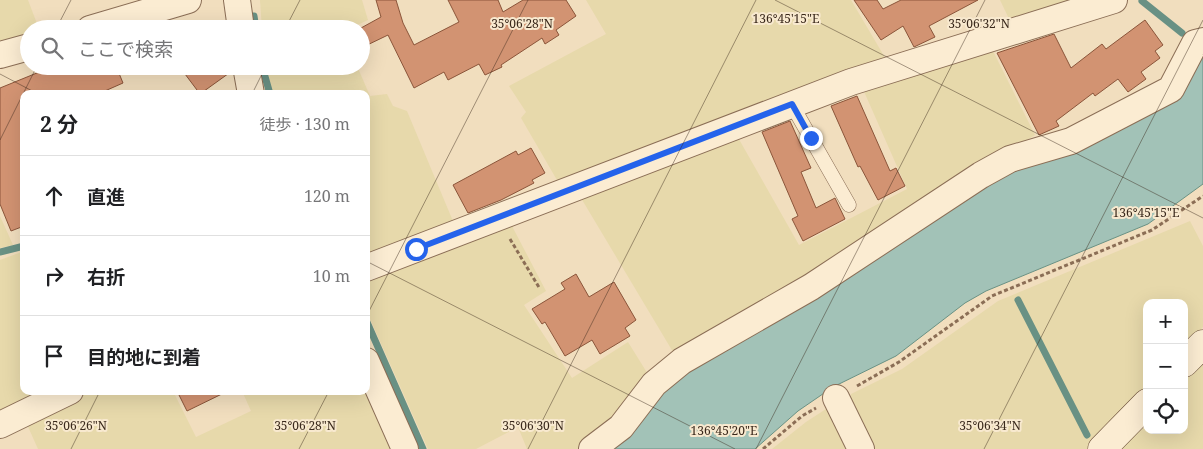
<!DOCTYPE html>
<html lang="ja">
<meta charset="utf-8">
<style>
:root{--surface:#fff;--page:#f6f6f6;--text:#202124;--muted:#757577;--line:#e0e0e0}
body{margin:0;font-family:"Noto Serif","Noto Sans JP",serif;background:var(--page);color:var(--text)}
.controls{position:absolute;right:15px;bottom:15px;display:grid;overflow:hidden;border-radius:10px;box-shadow:0 5px 20px #0002}
.controls button{width:45px;height:45px;display:grid;place-items:center;padding:0;border:0;border-bottom:1px solid var(--line);background:var(--surface);color:var(--text);font:25px sans-serif}
.stop{position:absolute;width:15px;height:15px;margin:-11px;border:4px solid #2563eb;border-radius:50%;background:#fff}
.stop.end{background:#2563eb;border-color:#fff;box-shadow:0 1px 5px #0008}
.list{margin:0;padding:0;list-style:none}
h2{display:flex;justify-content:space-between;align-items:center;height:65px;margin:0;padding:0 20px;font-size:21px}
h2 small{font-size:16px;font-weight:400;color:var(--muted)}
.list li{display:grid;grid-template-columns:32px 1fr auto;gap:15px;align-items:center;box-sizing:border-box;height:80px;padding:0 20px;border-top:1px solid var(--line)}
.list b{display:block;font-size:19px;white-space:nowrap}
.list em{font-size:16px;font-style:normal;color:var(--muted)}
.icon{flex:none;width:28px;height:28px;fill:none;stroke:currentColor;stroke-width:2;stroke-linecap:round;stroke-linejoin:round}
.map{position:relative;flex:none;width:1203px;height:449px;overflow:hidden}
.search{position:absolute;background:var(--surface);box-shadow:0 5px 20px #0002;left:20px;top:20px;width:350px;height:55px;display:flex;align-items:center;gap:12px;box-sizing:border-box;padding:0 18px;border-radius:28px;color:var(--muted);font-size:19px}
.panel{position:absolute;background:var(--surface);box-shadow:0 5px 20px #0002;left:20px;top:90px;width:350px;height:305px;border-radius:10px}
.map>svg:first-child{display:block}
</style>
<div class="map">
<svg width="1203" height="449" viewBox="0 0 1203 449">
<rect width="100%" height="100%" fill="#f1debe"/>
<!-- farmland -->
<g fill="#e7d9ab">
<path d="M 0,0 L 28,0 L 39,29 L 29,29 L 29,33 L 0,42 Z"/>
<path d="M 260,0 L 362,0 L 368,20 L 349,29 L 262,29 Z"/>
<path d="M 586,0 L 851,0 L 887,61 L 561,187 L 521,118 L 526,112 L 509,86 L 606,34 Z"/>
<path d="M 1000,0 L 1084,0 L 1011,23 Z"/>
<path d="M 993,51 L 1035,135 L 676,357 L 578,193 L 736,134 L 799,245 L 907,189 L 862,87 Z"/>
<path d="M 265,66 L 357,66 L 370,96 L 387,94 L 393,106 L 407,111 L 455,226 L 366,263 L 366,94 L 272,94 Z"/>
<path d="M 0,216 L 13,245 L 0,248 Z"/>
<path d="M 514,220 L 513,228 L 546,291 L 524,305 L 572,378 L 628,342 L 651,379 L 615,421 L 578,449 L 527,449 L 518,427 L 476,449 L 428,449 L 366,310 L 366,276 Z"/>
<path d="M 1190,221 L 1203,246 L 1203,327 L 1184,347 L 1184,303 L 1147,303 L 1147,386 L 1087,449 L 868,449 L 848,408 L 851,394 L 902,369 L 998,301 Z"/>
<path d="M 24,251 L 24,391 L 53,391 L 0,416 L 0,260 Z"/>
<path d="M 1203,361 L 1203,449 L 1119,449 L 1147,420 L 1147,430 L 1184,430 L 1184,380 Z"/>
<path d="M 88,391 L 173,391 L 196,437 L 251,411 L 242,391 L 366,391 L 397,449 L 38,449 L 25,420 Z"/>
<path d="M 826,409 L 839,414 L 855,449 L 772,449 L 806,422 Z"/>
</g>
<!-- water -->
<path fill="#a2c2b7" stroke="#699184" d="M 1203,52 L 1203,184 L 1148,224 L 986,291 L 965,303 L 896,356 L 833,387 L 798,411 L 755,449 L 609,449 L 663,391 L 687,370 L 1002,176 L 1072,150 Z"/>
<g fill="none" stroke-linecap="round" stroke-linejoin="round">
<!-- stream -->
<g stroke="#699184" stroke-width="7">
<path d="M 1142,1 L 1182,33"/>
<path d="M 254,16 L 256,29"/>
<path d="M 262,66 L 270,94"/>
<path d="M 0,252 L 24,246"/>
<path d="M 1018,300 L 1087,435"/>
<path d="M 366,320 L 423,449"/>
</g>
</g>
<!-- building -->
<g fill="#d29372" stroke="#8b553a">
<path d="M 376,0 L 396,0 L 403,23 L 414,45 L 459,22 L 448,0 L 498,0 L 503,12 L 523,0 L 566,0 L 576,16 L 556,30 L 559,35 L 545,44 L 542,38 L 501,65 L 502,67 L 485,75 L 479,64 L 448,80 L 444,72 L 414,88 L 388,35 L 361,48 L 361,28 L 381,17 Z"/>
<path d="M 854,0 L 877,0 L 883,9 L 901,0 L 978,0 L 929,26 L 935,37 L 914,47 L 903,26 L 881,40 Z"/>
<path d="M 1145,20 L 1163,45 L 1155,51 L 1160,58 L 1141,72 L 1146,79 L 1128,92 L 1118,79 L 1095,96 L 1093,93 L 1056,121 L 1059,126 L 1039,135 L 997,53 L 1054,34 L 1071,68 L 1102,44 L 1106,49 Z"/>
<path d="M 54,66 L 116,66 L 123,83 L 98,94 L 24,94 L 24,226 L 11,231 L 0,204 L 0,88 Z"/>
<path d="M 179,66 L 231,66 L 232,71 L 200,94 Z"/>
<path d="M 857,96 L 890,171 L 896,168 L 905,186 L 878,200 L 860,166 L 858,167 L 831,106 Z"/>
<path d="M 790,121 L 811,168 L 801,172 L 816,208 L 835,198 L 845,219 L 803,241 L 792,219 L 798,216 L 762,132 Z"/>
<path d="M 531,148 L 545,173 L 532,180 L 534,183 L 501,200 L 468,213 L 453,185 L 516,151 L 518,155 Z"/>
<path d="M 576,274 L 589,297 L 614,282 L 636,320 L 625,328 L 630,336 L 600,354 L 592,340 L 565,356 L 545,322 L 542,324 L 532,309 L 565,289 L 561,283 Z"/>
<path d="M 177,391 L 228,391 L 187,411 Z"/>
</g>
<g fill="none" stroke-linecap="round" stroke-linejoin="round">
<!-- lane casing -->
<g stroke="#8b6e56" stroke-width="15">
<path id="lane" d="M 792,105 L 849,205"/>
</g>
<!-- street casing -->
<g stroke="#8b6e56" stroke-width="28">
<g id="street">
<path d="M 237,0 L 241,29"/>
<path d="M 90,29 L 188,0"/>
<path d="M 0,55 L 29,47"/>
<path d="M 246,66 L 251,94"/>
<path d="M 366,268 L 851,82 L 1114,0"/>
<path d="M 366,361 L 405,449"/>
<path d="M 836,398 L 861,449"/>
<path d="M 0,425 L 70,391"/>
<path d="M 592,449 L 621,427 L 654,384 L 682,361 L 811,287 L 981,175 L 1010,159 L 1071,141 L 1171,89 L 1195,43 L 1203,41"/>
</g>
</g>
<!-- secondary casing -->
<g stroke="#6c4f39" stroke-width="29">
<g id="secondary">
<path d="M 1184,363 L 1203,344"/>
<path d="M 1102,449 L 1147,403"/>
</g>
</g>
<!-- path -->
<g stroke="#8b6e56" stroke-width="3" stroke-dasharray="4 2.5" stroke-linecap="butt">
<path d="M 510,239 L 540,289"/>
<path d="M 857,386 L 899,362 L 992,296 L 1152,230 L 1203,196"/>
<path d="M 763,449 L 802,416 L 816,408"/>
</g>
<!-- lane -->
<use href="#lane" stroke="#fbecd2" stroke-width="14"/>
<!-- street -->
<use href="#street" stroke="#fbecd2" stroke-width="26"/>
<!-- secondary -->
<use href="#secondary" stroke="#fbecd2" stroke-width="28"/>
</g>
<g fill="none" stroke-linecap="round" stroke-linejoin="round">
<!-- route -->
<path stroke="#2563eb" stroke-width="6" d="M 416,249 L 792,104 L 811,138"/>
</g>
<!-- ticks -->
<path fill="none" stroke="#39281b" stroke-width="1" stroke-opacity="0.45" d="M 775,0 L 1203,218M 56,29 L 71,0M 285,29 L 300,0M 0,74 L 38,94M 252,94 L 266,66M 0,140 L 37,66M 366,261 L 735,449M 366,317 L 528,0M 71,449 L 100,391M 299,449 L 329,391M 528,449 L 756,0M 756,449 L 985,0M 984,449 L 1203,20"/>
<g font-size="12" text-anchor="middle" fill="#39281b" stroke="#f8e9cf" stroke-width="4" stroke-linejoin="round" paint-order="stroke">
<text x="786" y="23">136°45'15"E</text>
<text x="522" y="28">35°06'28"N</text>
<text x="979" y="28">35°06'32"N</text>
<text x="1146" y="217">136°45'15"E</text>
<text x="76" y="430">35°06'26"N</text>
<text x="305" y="430">35°06'28"N</text>
<text x="533" y="430">35°06'30"N</text>
<text x="990" y="430">35°06'34"N</text>
<text x="724" y="435">136°45'20"E</text>
</g>
</svg>
<div class="controls">
<button>+</button>
<button>−</button>
<button><svg class="icon" aria-label="locate" viewBox="0 0 24 24"><circle cx="12" cy="12" r="6"/><path d="M12 2v4M12 18v4M2 12h4M18 12h4"/></svg></button>
</div>
<div class="stop" style="left:416px;top:249px"></div>
<div class="stop end" style="left:811px;top:138px"></div>
<div class="search"><svg class="icon" aria-label="search" viewBox="0 0 24 24"><circle cx="10" cy="10" r="6"/><path d="M15 15l6 6"/></svg>ここで検索</div>
<section class="panel">
<h2>2 分<small>徒歩 · 130 m</small></h2>
<ul class="list">
<li><svg class="icon" aria-label="ahead" viewBox="0 0 24 24"><path d="M12 20V5M6 11l6-6 6 6"/></svg><div><b>直進</b></div><em>120 m</em></li>
<li><svg class="icon" aria-label="right" viewBox="0 0 24 24"><path d="M7 20v-9h11M14 6l5 5-5 5"/></svg><div><b>右折</b></div><em>10 m</em></li>
<li><svg class="icon" aria-label="arrive" viewBox="0 0 24 24"><path d="M6 21V4h12l-3 4 3 4H6"/></svg><div><b>目的地に到着</b></div></li>
</ul>
</section>
</div>
